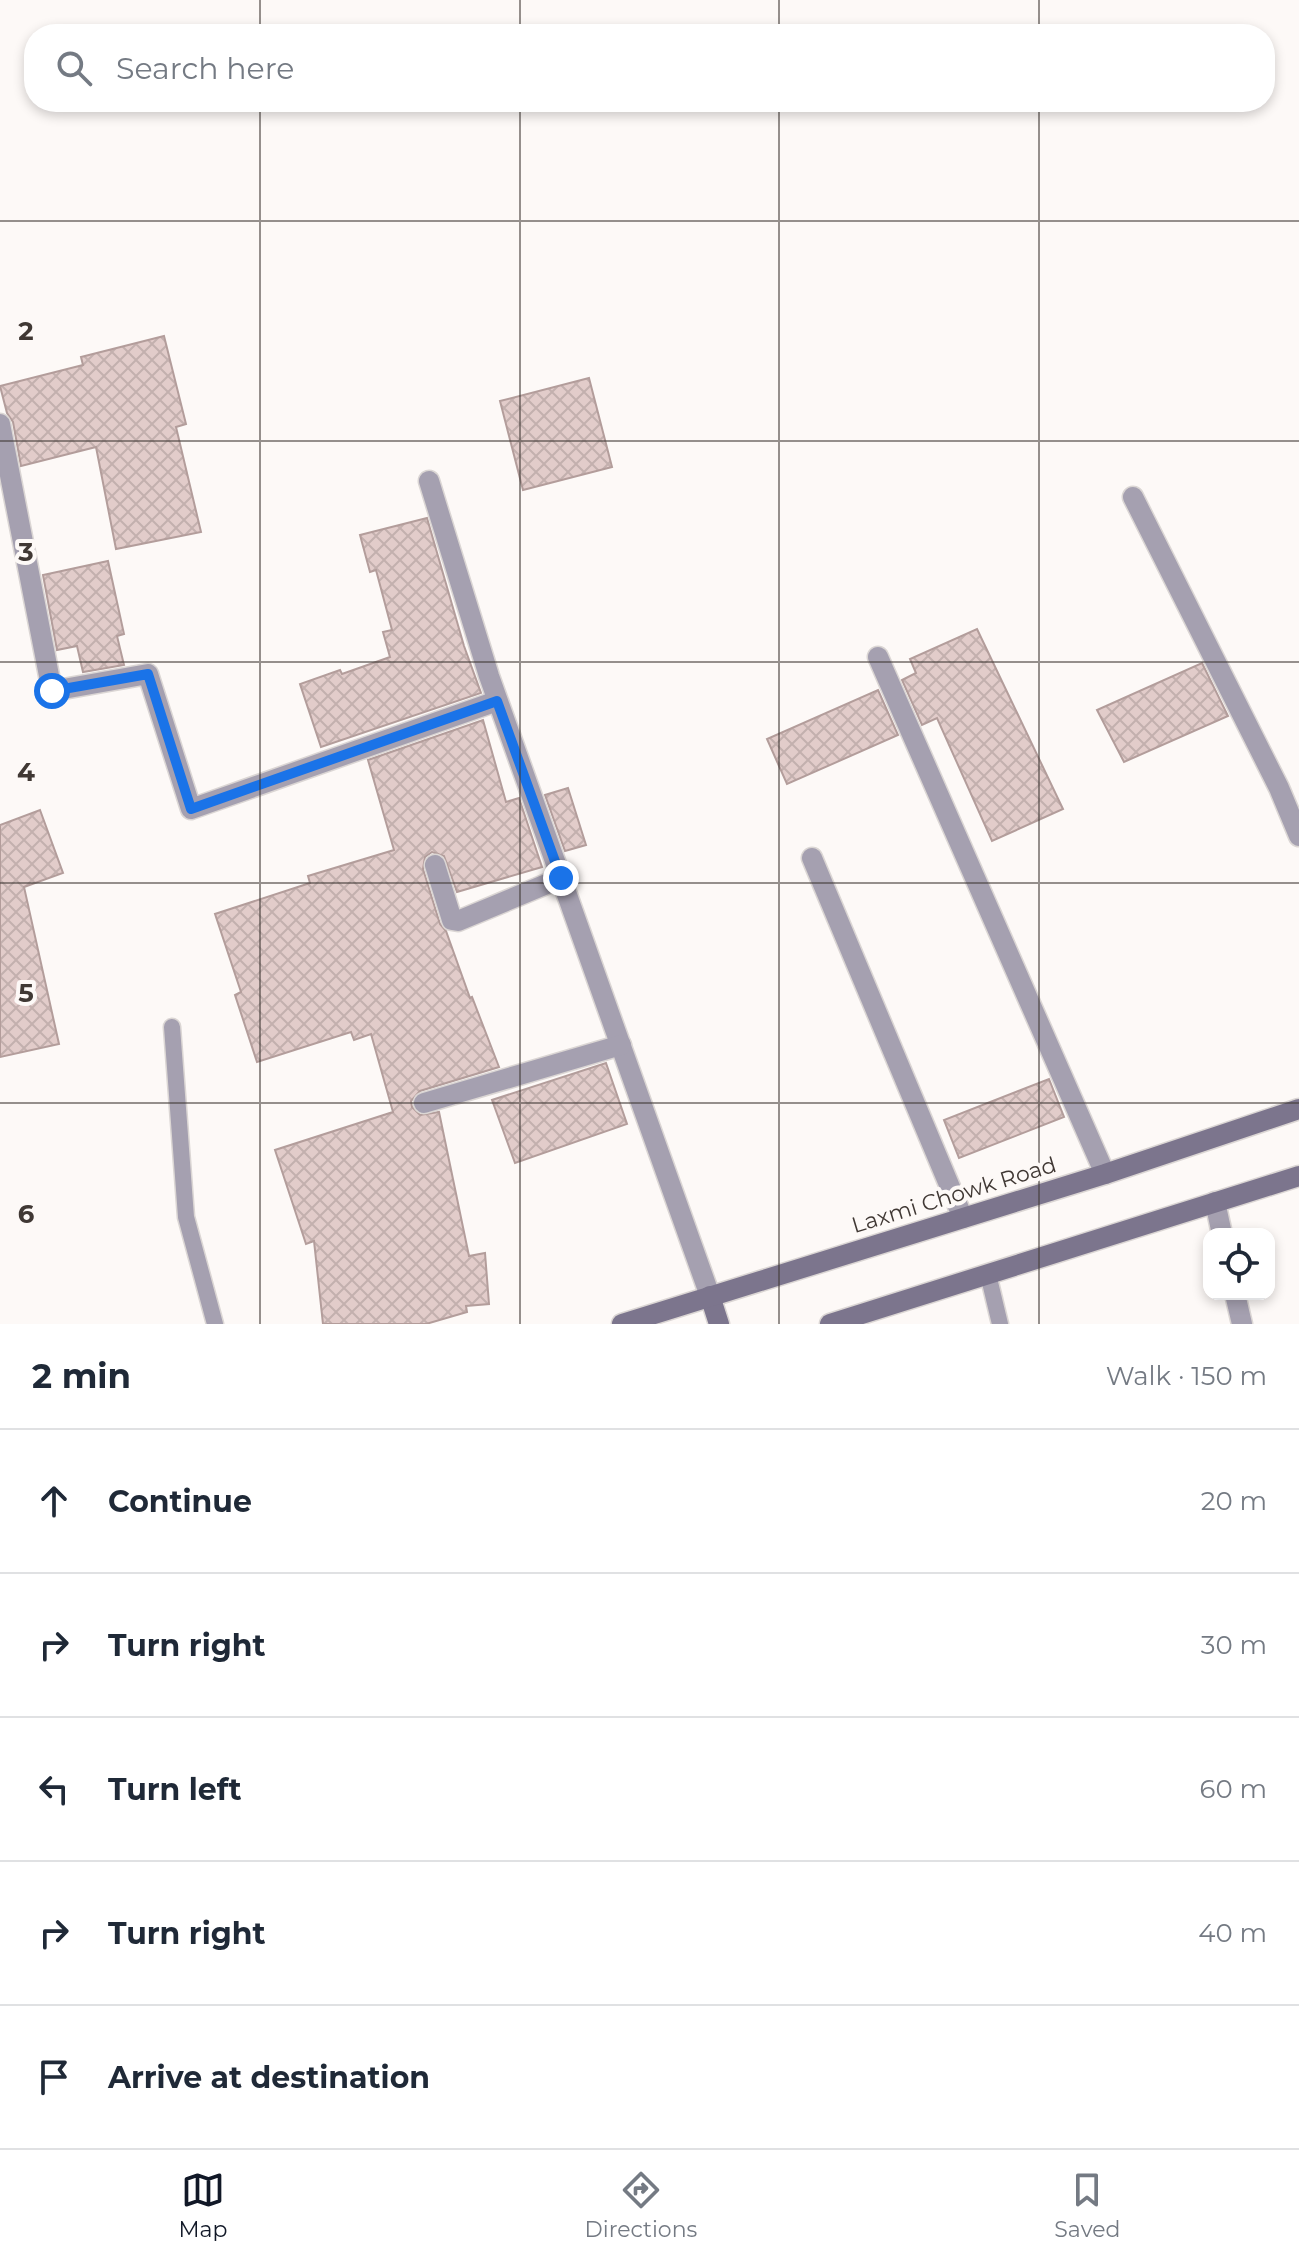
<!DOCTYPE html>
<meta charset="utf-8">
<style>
:root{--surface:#fff;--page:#f2f2f3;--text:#1f2937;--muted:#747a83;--line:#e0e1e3;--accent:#111827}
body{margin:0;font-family:Montserrat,sans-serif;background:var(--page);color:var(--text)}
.controls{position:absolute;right:24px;bottom:24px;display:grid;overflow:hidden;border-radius:16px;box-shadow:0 4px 12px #0003}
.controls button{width:72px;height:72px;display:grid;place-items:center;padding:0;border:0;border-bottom:2px solid var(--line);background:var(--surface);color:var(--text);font:40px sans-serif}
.stop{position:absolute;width:24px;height:24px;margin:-18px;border:6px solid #1a73e8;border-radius:50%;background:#fff}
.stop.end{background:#1a73e8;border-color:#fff;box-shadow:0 2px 8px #0008}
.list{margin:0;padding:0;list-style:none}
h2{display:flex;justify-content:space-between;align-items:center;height:104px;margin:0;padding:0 32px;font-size:34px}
h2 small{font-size:26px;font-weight:400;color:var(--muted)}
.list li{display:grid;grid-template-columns:52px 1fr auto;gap:24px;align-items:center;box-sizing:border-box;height:144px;padding:0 32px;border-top:2px solid var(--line)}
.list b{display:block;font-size:30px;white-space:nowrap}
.list em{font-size:26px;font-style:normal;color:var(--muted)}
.icon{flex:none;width:44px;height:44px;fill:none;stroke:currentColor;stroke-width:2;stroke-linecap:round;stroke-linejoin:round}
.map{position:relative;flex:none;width:1299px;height:1324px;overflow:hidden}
.search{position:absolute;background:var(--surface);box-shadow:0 4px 12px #0003;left:24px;right:24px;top:24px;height:88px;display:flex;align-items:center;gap:20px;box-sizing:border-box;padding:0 28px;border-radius:32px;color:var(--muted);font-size:30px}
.sheet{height:824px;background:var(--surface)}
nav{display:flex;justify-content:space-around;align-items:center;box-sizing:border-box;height:112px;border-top:2px solid var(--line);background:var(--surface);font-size:22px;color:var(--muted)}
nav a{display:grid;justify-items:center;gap:4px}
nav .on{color:var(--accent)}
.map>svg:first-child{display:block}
</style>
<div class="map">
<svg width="1299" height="1324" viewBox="0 0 1299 1324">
<defs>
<pattern id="building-cross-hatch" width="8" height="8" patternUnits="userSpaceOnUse" patternTransform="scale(2)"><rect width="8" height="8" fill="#e2ccca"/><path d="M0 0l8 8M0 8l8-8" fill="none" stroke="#c3b0ae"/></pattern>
</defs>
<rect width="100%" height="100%" fill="#fdf9f7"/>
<!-- building -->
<g fill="url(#building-cross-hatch)" stroke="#b39d9b" stroke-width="2">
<path d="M 164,336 L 186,424 L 176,427 L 201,532 L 116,549 L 96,447 L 21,466 L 13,422 L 7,413 L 0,386 L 83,365 L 81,357 Z"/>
<path d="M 589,378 L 612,467 L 523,490 L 500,401 Z"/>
<path d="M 427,518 L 464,646 L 481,693 L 321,747 L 300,684 L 340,670 L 342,674 L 390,657 L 383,632 L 392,630 L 376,570 L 370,572 L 360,535 Z"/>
<path d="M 108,561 L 124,634 L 117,636 L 124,665 L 83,672 L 77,646 L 57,650 L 43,575 Z"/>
<path d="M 977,629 L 1063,809 L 992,841 L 937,718 L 922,725 L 902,680 L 916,673 L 910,659 Z"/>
<path d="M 1202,663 L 1228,716 L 1124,762 L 1097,710 Z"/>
<path d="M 878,690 L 898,735 L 787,784 L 767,739 Z"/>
<path d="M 483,720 L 506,802 L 519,798 L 542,867 L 457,892 L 444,856 L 432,852 L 425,857 L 423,869 L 440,924 L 446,931 L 470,998 L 472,997 L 499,1067 L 420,1091 L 411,1101 L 412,1107 L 420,1115 L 439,1112 L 469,1256 L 485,1253 L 489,1304 L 466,1306 L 467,1312 L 426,1324 L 323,1324 L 314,1241 L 306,1244 L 275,1150 L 393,1112 L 371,1034 L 354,1040 L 351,1032 L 257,1062 L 235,995 L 241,992 L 215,914 L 310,883 L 308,876 L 394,850 L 368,760 Z"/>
<path d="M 568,788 L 586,845 L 565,851 L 545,795 Z"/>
<path d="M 40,810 L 63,873 L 24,887 L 59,1044 L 0,1057 L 0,825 Z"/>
<path d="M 606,1063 L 627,1124 L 515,1163 L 492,1100 Z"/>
<path d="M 1049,1079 L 1064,1117 L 959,1158 L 944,1120 Z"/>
</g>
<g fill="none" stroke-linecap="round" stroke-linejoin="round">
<!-- service casing -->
<g stroke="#dbd6d4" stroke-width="19">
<g id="service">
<path d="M 172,1027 L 186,1217 L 215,1324"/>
<path d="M 988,1274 L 1000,1324"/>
</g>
</g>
<!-- minor casing -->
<g stroke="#dbd6d4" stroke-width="23">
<g id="minor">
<path d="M 0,424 L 52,691 L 148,674 L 191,809 L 497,701"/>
<path d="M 429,481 L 489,676 L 710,1296"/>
<path d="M 1133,497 L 1279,788 L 1299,836"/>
<path d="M 878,657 L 1105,1174"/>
<path d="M 812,858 L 963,1218"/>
<path d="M 435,865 L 452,920 L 458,921 L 561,878"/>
<path d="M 424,1103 L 621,1045"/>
<path d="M 1215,1202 L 1222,1234"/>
<path d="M 1235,1294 L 1242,1324"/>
</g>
</g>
<!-- secondary casing -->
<g stroke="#dbd6d4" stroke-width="23">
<g id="secondary">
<path d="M 710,1296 L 719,1324"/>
<path d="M 622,1324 L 1105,1174 L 1299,1109"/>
<path d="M 830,1324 L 1299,1176"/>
</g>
</g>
<!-- service -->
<use href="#service" stroke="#a5a0b0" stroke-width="16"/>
<!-- minor -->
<use href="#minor" stroke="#a5a0b0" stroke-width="20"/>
<!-- secondary -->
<use href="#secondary" stroke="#7c758d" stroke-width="20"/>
</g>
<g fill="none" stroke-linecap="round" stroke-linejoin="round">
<!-- route -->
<path stroke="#1a73e8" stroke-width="10" d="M 52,691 L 148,674 L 191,809 L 497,701 L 561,878"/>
</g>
<!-- grid -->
<path fill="none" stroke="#403834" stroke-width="2" stroke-opacity="0.55" d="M 260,0 L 260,34M 520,0 L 520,34M 779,0 L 779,34M 1039,0 L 1039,34M 260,102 L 260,1324M 520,102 L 520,1324M 779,102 L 779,1324M 1039,102 L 1039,1324M 0,221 L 1299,221M 0,441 L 1299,441M 0,662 L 1299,662M 0,883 L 1299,883M 0,1103 L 1299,1103"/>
<g text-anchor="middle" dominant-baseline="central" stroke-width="8" stroke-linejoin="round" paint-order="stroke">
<!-- street labels -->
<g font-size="22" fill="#403834" stroke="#fdf9f7">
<text transform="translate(954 1195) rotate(-17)">Laxmi Chowk Road</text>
</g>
</g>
<g font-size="26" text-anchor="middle" font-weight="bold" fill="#403834" stroke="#fdf9f7" stroke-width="8" stroke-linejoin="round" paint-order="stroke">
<text x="26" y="340">2</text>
<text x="26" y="561">3</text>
<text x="26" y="781">4</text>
<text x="26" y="1002">5</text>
<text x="26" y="1223">6</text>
</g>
</svg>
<div class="controls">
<button><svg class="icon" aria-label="locate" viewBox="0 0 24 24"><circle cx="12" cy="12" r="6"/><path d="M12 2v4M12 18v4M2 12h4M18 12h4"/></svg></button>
</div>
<div class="stop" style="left:52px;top:691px"></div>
<div class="stop end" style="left:561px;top:878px"></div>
<div class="search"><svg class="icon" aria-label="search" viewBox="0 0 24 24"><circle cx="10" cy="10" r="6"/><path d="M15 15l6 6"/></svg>Search here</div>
</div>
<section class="sheet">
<h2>2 min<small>Walk · 150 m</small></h2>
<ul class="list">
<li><svg class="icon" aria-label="ahead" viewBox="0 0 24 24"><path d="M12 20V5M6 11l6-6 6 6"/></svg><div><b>Continue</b></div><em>20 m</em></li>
<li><svg class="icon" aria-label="right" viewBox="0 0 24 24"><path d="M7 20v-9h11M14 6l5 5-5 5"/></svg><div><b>Turn right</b></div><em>30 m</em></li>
<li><svg class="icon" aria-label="left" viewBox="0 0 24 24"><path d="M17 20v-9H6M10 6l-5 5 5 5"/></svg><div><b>Turn left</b></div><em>60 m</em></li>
<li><svg class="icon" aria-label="right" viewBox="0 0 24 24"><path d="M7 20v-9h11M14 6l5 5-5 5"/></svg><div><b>Turn right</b></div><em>40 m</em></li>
<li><svg class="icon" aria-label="arrive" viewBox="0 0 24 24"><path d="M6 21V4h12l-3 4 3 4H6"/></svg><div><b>Arrive at destination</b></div></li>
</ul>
</section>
<nav>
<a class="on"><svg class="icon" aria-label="map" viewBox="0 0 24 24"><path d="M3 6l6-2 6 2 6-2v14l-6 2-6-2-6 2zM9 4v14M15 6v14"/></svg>Map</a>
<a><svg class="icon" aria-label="directions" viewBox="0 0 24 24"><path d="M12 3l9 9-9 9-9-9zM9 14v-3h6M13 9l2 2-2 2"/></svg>Directions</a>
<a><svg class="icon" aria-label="saved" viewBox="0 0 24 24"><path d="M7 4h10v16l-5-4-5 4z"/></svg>Saved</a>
</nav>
